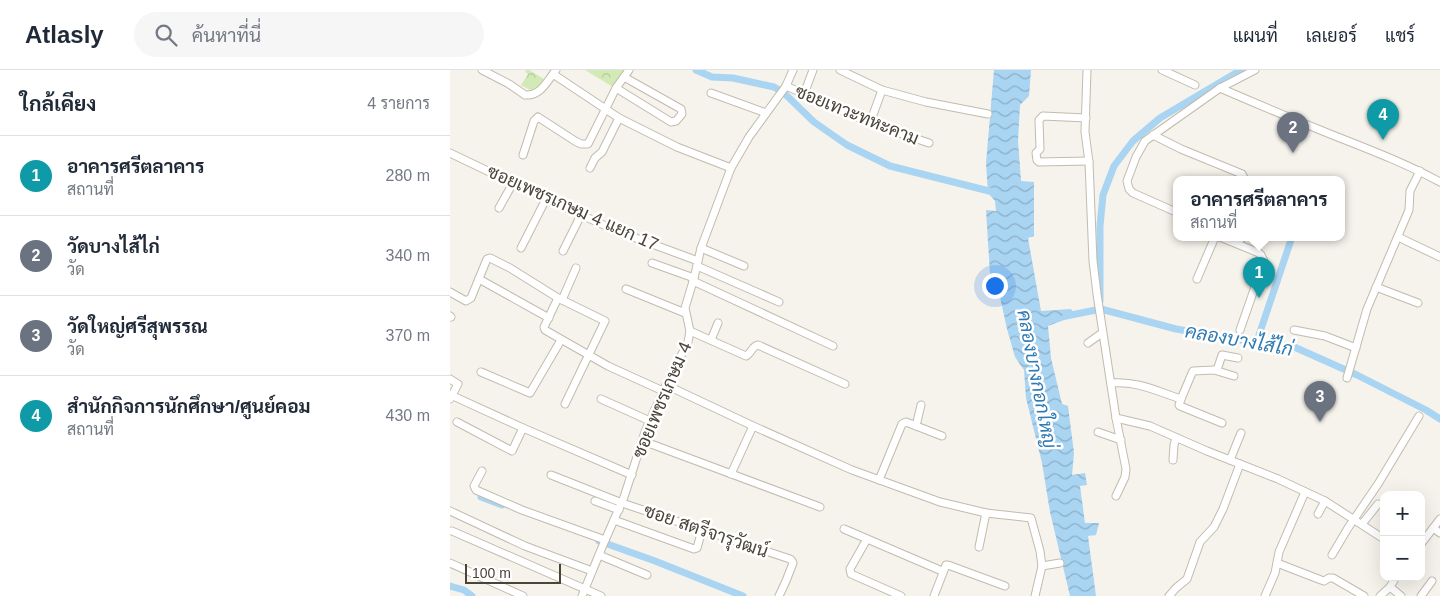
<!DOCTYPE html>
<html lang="th">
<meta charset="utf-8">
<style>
:root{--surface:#fff;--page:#f6f6f7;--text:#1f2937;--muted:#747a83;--line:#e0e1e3;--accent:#1a73e8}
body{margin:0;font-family:Helvetica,Sarabun,sans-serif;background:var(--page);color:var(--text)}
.controls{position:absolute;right:15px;bottom:15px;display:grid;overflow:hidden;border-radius:10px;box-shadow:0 5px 20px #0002}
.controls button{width:45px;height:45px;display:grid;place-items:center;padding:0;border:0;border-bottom:1px solid var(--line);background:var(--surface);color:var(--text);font:25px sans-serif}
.scale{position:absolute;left:15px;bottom:12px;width:96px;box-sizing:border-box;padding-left:5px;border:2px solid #4b4439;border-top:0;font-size:14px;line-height:18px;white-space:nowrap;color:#4b4439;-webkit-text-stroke:4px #fff;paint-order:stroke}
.you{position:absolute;left:544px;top:215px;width:18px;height:18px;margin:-12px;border:4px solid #fff;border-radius:50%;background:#1a73e8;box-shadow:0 0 0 8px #1a73e833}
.badge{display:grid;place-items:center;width:32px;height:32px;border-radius:50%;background:var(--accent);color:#fff;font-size:16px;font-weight:700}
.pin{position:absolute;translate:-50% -41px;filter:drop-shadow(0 1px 2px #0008)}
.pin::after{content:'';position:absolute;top:26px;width:18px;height:15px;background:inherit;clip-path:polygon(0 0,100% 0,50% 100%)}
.popup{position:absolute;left:723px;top:106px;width:172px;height:65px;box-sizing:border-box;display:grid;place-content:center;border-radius:10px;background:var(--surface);filter:drop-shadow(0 1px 4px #0005);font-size:16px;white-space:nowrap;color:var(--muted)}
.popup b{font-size:19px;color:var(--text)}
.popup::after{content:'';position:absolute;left:50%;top:100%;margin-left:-10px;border:10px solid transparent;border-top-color:var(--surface)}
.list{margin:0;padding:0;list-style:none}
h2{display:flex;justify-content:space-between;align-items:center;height:65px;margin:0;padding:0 20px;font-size:21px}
h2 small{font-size:16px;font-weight:400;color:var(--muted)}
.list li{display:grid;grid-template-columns:32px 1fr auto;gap:15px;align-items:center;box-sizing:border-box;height:80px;padding:0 20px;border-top:1px solid var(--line)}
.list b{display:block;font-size:19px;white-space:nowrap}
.list p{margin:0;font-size:16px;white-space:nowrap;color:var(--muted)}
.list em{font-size:16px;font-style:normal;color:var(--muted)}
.icon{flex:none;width:28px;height:28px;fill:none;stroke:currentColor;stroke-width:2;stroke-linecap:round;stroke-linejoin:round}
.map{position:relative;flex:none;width:990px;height:526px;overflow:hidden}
header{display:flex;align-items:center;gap:30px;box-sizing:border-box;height:70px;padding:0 25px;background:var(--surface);border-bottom:1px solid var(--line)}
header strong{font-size:24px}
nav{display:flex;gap:28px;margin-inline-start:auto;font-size:18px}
.search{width:350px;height:45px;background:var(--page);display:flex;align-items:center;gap:12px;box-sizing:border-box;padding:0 18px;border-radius:28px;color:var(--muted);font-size:19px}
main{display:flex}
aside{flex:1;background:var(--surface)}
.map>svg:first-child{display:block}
</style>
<header>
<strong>Atlasly</strong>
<div class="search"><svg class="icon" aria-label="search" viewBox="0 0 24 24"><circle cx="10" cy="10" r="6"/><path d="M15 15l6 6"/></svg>ค้นหาที่นี่</div>
<nav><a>แผนที่</a><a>เลเยอร์</a><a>แชร์</a></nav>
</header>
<main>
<aside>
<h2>ใกล้เคียง<small>4 รายการ</small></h2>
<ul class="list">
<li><span class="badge" style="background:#0f9aa8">1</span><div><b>อาคารศรีตลาคาร</b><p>สถานที่</p></div><em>280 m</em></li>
<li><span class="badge" style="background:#6b7280">2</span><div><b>วัดบางไส้ไก่</b><p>วัด</p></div><em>340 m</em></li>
<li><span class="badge" style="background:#6b7280">3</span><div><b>วัดใหญ่ศรีสุพรรณ</b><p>วัด</p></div><em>370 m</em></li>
<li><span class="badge" style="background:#0f9aa8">4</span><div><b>สำนักกิจการนักศึกษา/ศูนย์คอม</b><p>สถานที่</p></div><em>430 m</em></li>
</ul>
</aside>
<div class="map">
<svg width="990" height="526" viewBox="0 0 990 526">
<defs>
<pattern id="forest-crowns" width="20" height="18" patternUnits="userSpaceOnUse" patternTransform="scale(1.25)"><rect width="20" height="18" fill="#d2eab5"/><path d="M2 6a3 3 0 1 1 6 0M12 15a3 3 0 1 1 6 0" fill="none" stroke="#b6ca9c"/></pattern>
<pattern id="water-waves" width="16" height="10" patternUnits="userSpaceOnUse" patternTransform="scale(1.25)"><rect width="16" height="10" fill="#a9d4f2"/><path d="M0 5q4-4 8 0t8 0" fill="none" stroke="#8caec5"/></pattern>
</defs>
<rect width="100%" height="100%" fill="#f6f3ec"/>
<!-- forest -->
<g fill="url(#forest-crowns)">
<path d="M 76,0 L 79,0 L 94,9 C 91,16 88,18 80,20 L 71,15 L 78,4 L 75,2 Z"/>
<path d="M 135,0 L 176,0 L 163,17 Z"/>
</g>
<!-- water -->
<path fill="url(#water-waves)" d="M 544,0 L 581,0 L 579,26 L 570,35 L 568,71 L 571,111 L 584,112 L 584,166 L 578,168 L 591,241 L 621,239 L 625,246 L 598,256 L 601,288 L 612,334 L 618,336 L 624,383 L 622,405 L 635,403 L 637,415 L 630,416 L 635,453 L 649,453 L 646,465 L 638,466 L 646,526 L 620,526 L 600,442 L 592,393 L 576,328 L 574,300 L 565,287 L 557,259 L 545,204 L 540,204 L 536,140 L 546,141 L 545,131 L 538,123 L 536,93 Z"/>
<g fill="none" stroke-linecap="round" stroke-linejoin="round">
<!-- canal -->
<g stroke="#a9d4f2" stroke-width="7">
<path d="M 246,0 L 262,7 L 283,8 L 324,17 L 334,23 L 364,52 L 397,75 L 440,96 L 547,123"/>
<path d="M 650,231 L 650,156 L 653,125 L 664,96 L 683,71 L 710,48 L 791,0"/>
<path d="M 616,246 L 651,239 L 726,259 L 802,272 L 842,276 L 907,305 L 976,340 L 990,349"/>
<path d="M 808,273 L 809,265 L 842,167"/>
<path d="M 31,427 L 52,435"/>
<path d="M 149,471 L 205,491 L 293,526"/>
<path d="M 0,516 L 14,520 L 22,526"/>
</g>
<!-- minor casing -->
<g stroke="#c2bbae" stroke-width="9">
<g id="minor">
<path d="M 32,0 L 59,14 L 75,25 C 89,26 95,15 103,4"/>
<path d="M 106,0 L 103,4 L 169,48 L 227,77 L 281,98"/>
<path d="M 390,0 L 432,20 L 476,32 L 538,44"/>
<path d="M 637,0 L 635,62 L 639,92 L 643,191 L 647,224 L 666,348 L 676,399 L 675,407 L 666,426"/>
<path d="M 712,0 L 745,15"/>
<path d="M 336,16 L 420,53 L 479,73"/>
<path d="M 166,18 L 221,52 L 226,51 L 232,44 L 231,39 L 174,7"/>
<path d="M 770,18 C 807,34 843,49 880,64 C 918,79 955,93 990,112"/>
<path d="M 261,23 L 316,43"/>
<path d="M 354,24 L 363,0"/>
<path d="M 636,48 L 593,46 L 589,50 L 590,79 L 586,83 L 587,90 L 589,92 L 639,91"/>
<path d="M 420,53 L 432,20"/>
<path d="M 703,65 L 731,79 L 792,104 L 794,108 L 794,109"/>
<path d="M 0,83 L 96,129 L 167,161 L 248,191"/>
<path d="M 73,85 L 84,51 L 88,47 L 125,71 L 131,74 L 138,74 L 166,18 L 179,0"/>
<path d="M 140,98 L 145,88 L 152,82 L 169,48"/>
<path d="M 49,138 L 63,113"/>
<path d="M 726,142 L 683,123 L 679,119 L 677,111 L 686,87 L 695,71 L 770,18 L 805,0"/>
<path d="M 770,167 L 809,183 L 811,185 L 814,191 L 790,260"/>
<path d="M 786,167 L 791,169"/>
<path d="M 948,167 L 990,187"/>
<path d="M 71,178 L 96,129"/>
<path d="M 251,178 L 294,196"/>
<path d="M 113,181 L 131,145"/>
<path d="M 202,193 L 244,208"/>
<path d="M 247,196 L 329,232"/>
<path d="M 29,209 L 99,248"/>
<path d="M 747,209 L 765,167"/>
<path d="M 243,211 L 383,276"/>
<path d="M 926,217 L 968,233"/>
<path d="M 176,219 L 235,243"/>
<path d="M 0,222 L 16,231 L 21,228 L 37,189 L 40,188 L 60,198 L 108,228 L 155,251 L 115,334"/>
<path d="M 108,228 L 94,257 L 95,260 L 158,296 L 213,321"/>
<path d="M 112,230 L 126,198"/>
<path d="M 0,246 L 1,247"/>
<path d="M 844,260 L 875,266 L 906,278"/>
<path d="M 240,261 L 296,286 C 301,284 302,276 308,275 L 395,314"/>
<path d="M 261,270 L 268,253"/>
<path d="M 638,273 L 652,263"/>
<path d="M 767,300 L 772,285 L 788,288"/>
<path d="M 31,302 L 80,323 L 111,270"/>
<path d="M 897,308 L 917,239 L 959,140 L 960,121 L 970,101"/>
<path d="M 0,309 L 8,314 L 0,329"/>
<path d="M 661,313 C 688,311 706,321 731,329 L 729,335 L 730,336 L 772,353"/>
<path d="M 216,315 L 303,356 L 402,400 L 490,432 L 536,443 L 581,448 L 590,481 L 592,496 L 585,526"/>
<path d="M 3,326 L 73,358 L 182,405"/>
<path d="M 151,329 L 200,351"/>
<path d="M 731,329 L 742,303 L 743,301 L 764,300 L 784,306"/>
<path d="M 666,348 L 700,356 L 757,381 L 828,409 L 875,431 L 934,469"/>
<path d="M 7,352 L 62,381 L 73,358"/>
<path d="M 466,356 L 471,335"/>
<path d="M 648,362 L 671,370"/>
<path d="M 193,371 L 370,437"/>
<path d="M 723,390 L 724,375 L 726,368"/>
<path d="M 780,390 L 791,363"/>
<path d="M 32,401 L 24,416 L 26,420 L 72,440 L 155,470"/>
<path d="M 281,404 L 303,356"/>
<path d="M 101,405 L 172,433 L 340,489 L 342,491 L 343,493 L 336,511 L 329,526"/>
<path d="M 429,410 L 452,354 L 456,352 L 492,366"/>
<path d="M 145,431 L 169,440"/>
<path d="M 0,441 L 75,476 L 142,501"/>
<path d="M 868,444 L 875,431"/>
<path d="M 164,450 L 244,479 L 247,478 L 252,460"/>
<path d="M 912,454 L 928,434"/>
<path d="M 983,458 L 990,463"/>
<path d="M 394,459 L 492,501"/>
<path d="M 2,461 L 151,526"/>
<path d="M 417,469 L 400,499 L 401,504 L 451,526"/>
<path d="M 971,474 L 990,449"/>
<path d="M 529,477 L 536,443"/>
<path d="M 149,485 L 197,505"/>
<path d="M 882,485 L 898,458 L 928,414 L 969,346"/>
<path d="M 0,493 L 73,526"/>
<path d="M 827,493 L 871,510 L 874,511 L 879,508 L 883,508 L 914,526"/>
<path d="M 592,496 L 610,493"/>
<path d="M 940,517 L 951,526"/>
<path d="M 132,526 L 153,475 L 174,427 L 195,362 L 213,321 L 238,272 L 240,261 L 235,238 L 244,208 L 251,178 L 281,98 L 299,67 L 336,16 L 343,0"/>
<path d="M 484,526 L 496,495 L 498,495 L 555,516"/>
<path d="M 719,526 L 726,518 L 737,509 L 750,472 L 764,457 L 773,439 L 790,394"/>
<path d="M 815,526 L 825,503 L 829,482 L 855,422"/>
<path d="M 930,526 L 940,517 L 946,507"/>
<path d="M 971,526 L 982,511"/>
</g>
</g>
<!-- minor -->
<use href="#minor" stroke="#fff" stroke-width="7"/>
</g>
<g text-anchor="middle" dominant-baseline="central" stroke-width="5" stroke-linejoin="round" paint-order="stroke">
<!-- street labels -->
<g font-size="18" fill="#4b4439" stroke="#fff">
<text transform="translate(407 45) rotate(22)">ซอยเทวะทหะคาม</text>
<text transform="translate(123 138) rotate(24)">ซอยเพชรเกษม 4 แยก 17</text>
<text transform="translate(212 330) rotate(-67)">ซอยเพชรเกษม 4</text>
<text transform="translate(256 461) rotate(19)">ซอย สตรีจารุวัฒน์</text>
</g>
<!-- water labels -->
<g font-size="19" font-style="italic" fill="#2e7ab2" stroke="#fff">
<text transform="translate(789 270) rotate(10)">คลองบางไส้ไก่</text>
<text transform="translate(587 309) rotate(79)">คลองบางกอกใหญ่</text>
</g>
</g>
</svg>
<div class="controls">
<button>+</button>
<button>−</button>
</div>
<div class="scale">100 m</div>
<div class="you"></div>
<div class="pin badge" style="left:809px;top:228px;background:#0f9aa8">1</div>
<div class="popup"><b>อาคารศรีตลาคาร</b>สถานที่</div>
<div class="pin badge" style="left:843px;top:83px;background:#6b7280">2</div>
<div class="pin badge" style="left:870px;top:352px;background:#6b7280">3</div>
<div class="pin badge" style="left:933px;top:70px;background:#0f9aa8">4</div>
</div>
</main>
